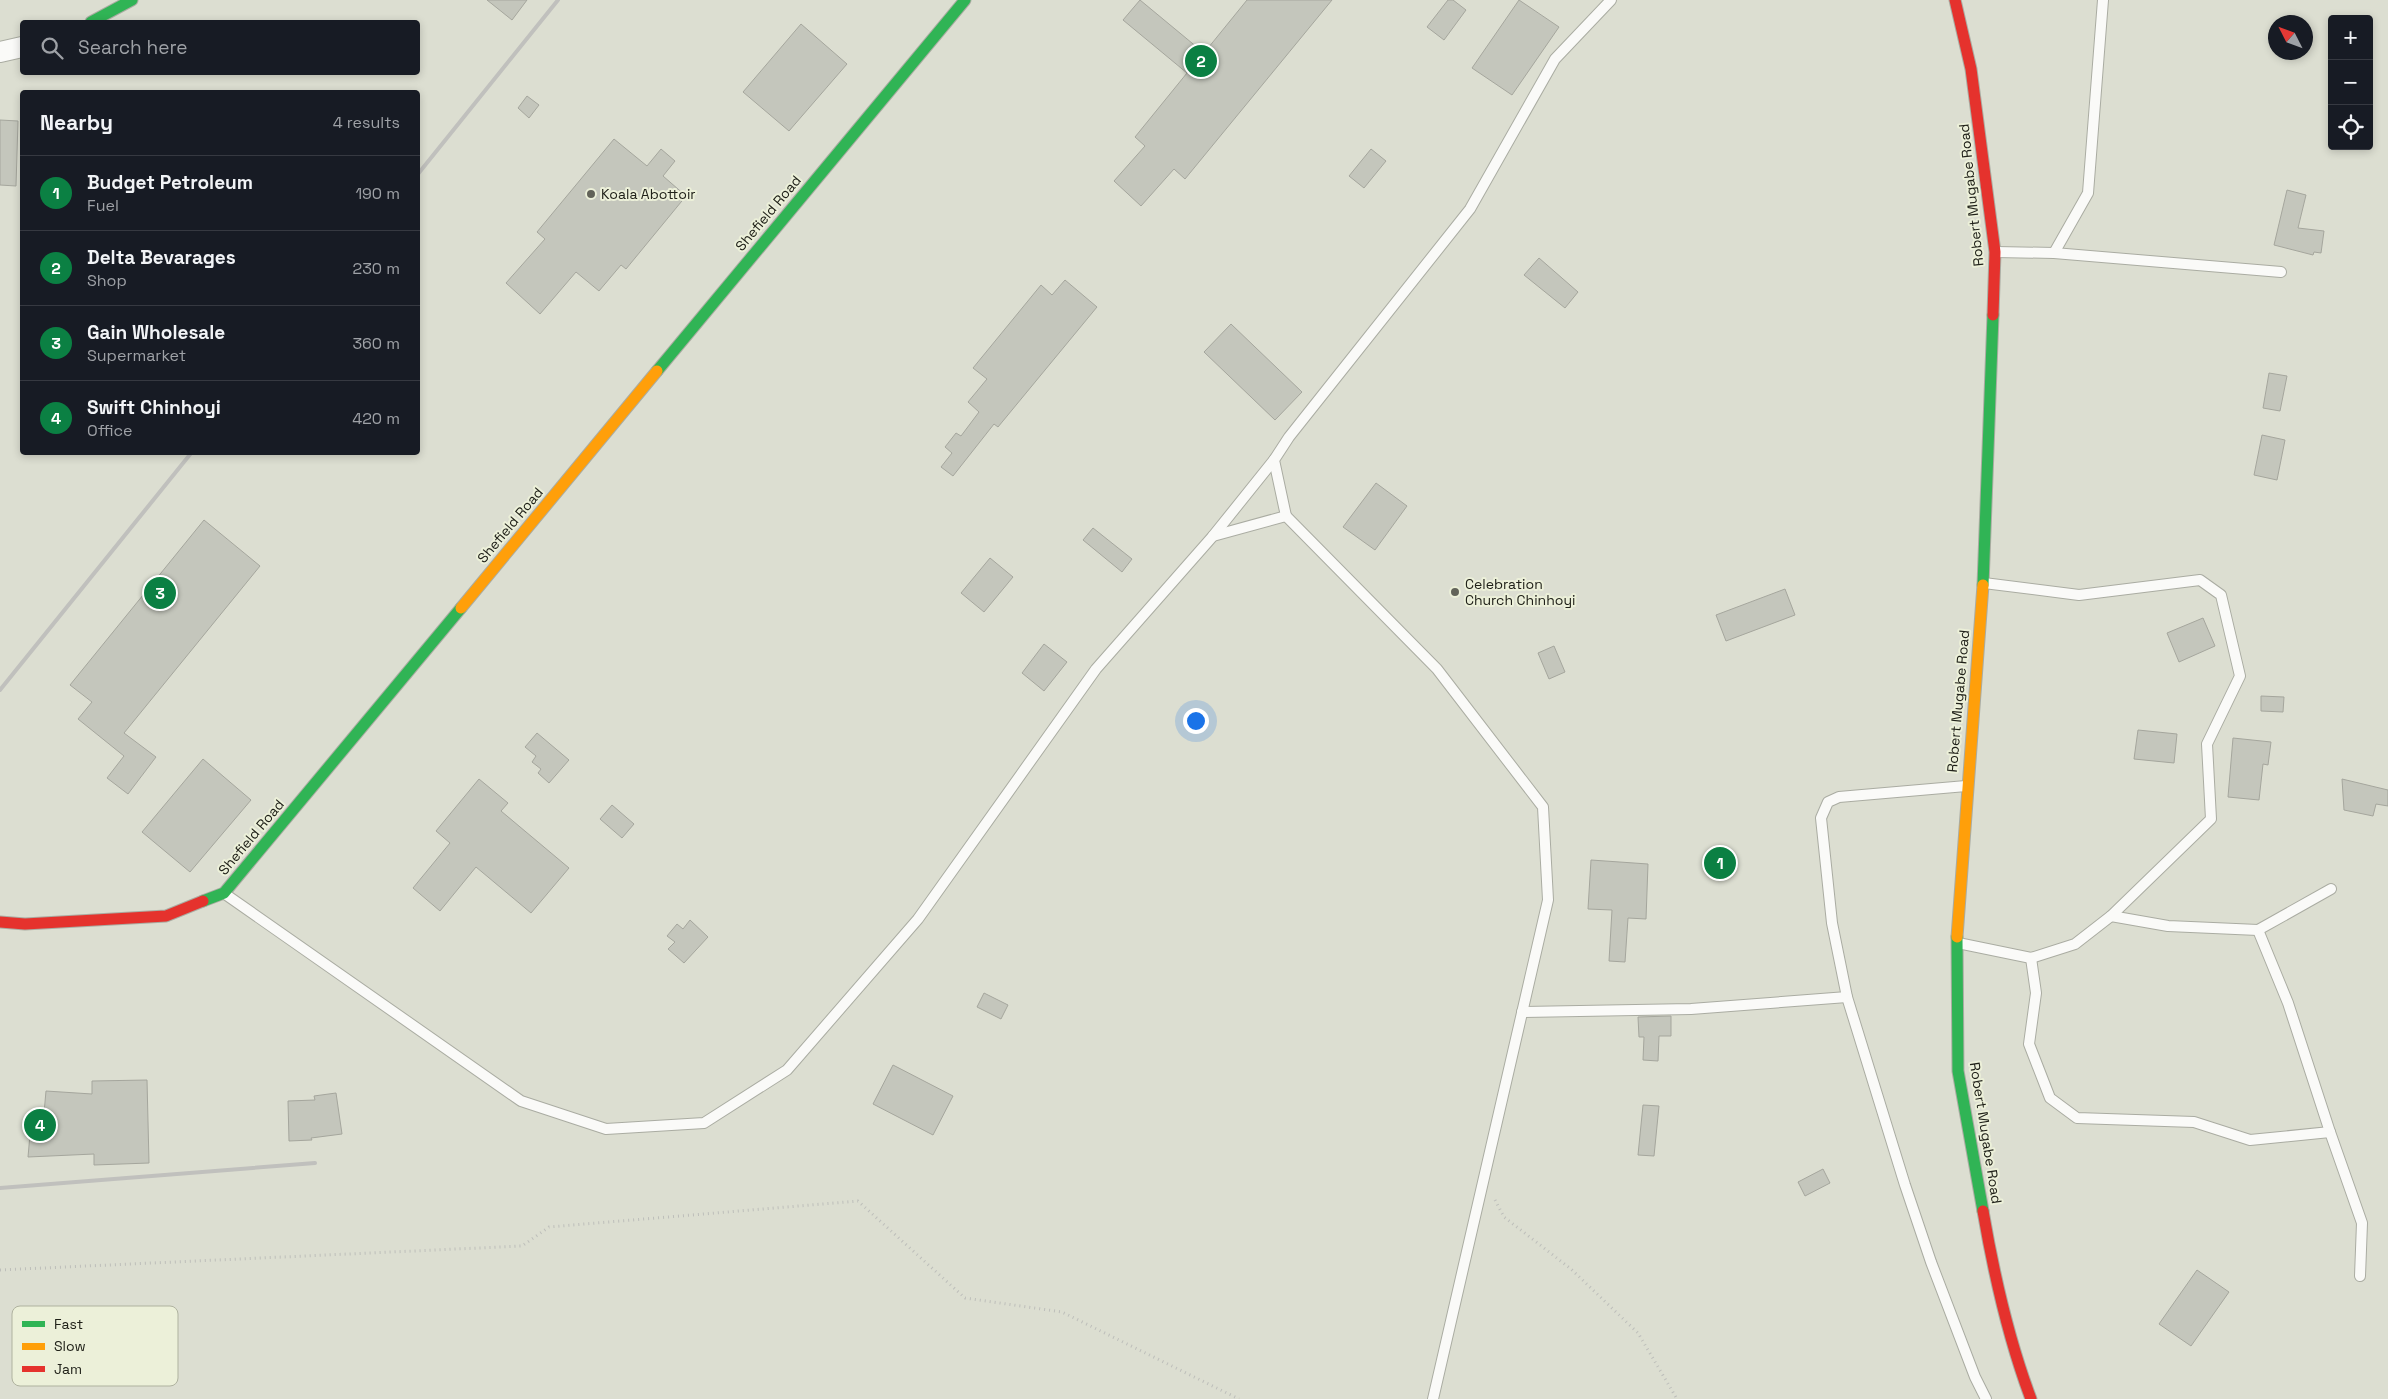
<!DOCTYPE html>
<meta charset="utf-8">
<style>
:root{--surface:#171b24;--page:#20242c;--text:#f1f3f6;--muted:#9ea1a6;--line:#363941;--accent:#0b8043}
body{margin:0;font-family:"Space Grotesk",sans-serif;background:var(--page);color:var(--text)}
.controls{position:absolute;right:15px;top:15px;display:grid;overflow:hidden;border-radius:5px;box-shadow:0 2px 8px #0003}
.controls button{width:45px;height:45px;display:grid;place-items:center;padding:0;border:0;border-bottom:1px solid var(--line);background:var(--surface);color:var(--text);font:25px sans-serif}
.compass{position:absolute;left:2268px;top:15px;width:45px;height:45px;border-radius:50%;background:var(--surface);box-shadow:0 2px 8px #0003;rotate:312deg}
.you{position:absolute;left:1195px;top:720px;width:18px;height:18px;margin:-12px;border:4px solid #fff;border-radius:50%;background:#1a73e8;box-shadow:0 0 0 8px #1a73e833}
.badge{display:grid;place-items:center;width:32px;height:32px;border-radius:50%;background:var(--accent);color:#fff;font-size:16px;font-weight:700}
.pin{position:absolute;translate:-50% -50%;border:2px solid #fff;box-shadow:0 1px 5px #0006}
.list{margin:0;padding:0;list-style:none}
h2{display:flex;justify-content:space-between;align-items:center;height:65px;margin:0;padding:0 20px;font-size:21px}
h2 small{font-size:16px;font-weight:400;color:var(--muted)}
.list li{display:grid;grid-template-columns:32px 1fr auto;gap:15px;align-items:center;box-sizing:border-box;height:75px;padding:0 20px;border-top:1px solid var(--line)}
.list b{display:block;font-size:19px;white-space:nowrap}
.list p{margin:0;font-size:16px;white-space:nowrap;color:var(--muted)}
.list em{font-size:16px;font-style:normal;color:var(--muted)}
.icon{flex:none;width:28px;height:28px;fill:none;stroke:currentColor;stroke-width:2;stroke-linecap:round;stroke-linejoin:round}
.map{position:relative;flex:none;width:2388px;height:1399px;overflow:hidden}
.search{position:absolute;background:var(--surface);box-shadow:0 2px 8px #0003;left:20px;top:20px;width:400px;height:55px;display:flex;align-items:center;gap:12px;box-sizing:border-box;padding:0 18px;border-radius:5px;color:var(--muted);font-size:19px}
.panel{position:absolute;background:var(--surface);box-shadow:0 2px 8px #0003;left:20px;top:90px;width:400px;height:365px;border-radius:5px}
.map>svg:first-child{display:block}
</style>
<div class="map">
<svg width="2388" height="1399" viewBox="0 0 2388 1399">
<rect width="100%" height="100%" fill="#dcded1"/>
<!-- building -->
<g fill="#c4c6bc" stroke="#a5a69d">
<path d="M 487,0 L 527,0 L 512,20 Z"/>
<path d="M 1140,0 L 1204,53 L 1247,0 L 1332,0 L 1185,179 L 1174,169 L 1141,206 L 1114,181 L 1145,146 L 1135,137 L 1187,73 L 1123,20 Z"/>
<path d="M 1448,0 L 1453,0 L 1466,10 L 1444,40 L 1427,27 Z"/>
<path d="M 1519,0 L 1559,27 L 1512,95 L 1472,68 Z"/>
<path d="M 801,24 L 847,64 L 789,131 L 743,92 Z"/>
<path d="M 527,96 L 539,105 L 529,118 L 518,108 Z"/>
<path d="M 0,120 L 18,121 L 16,186 L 0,185 Z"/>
<path d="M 614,139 L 647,166 L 661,149 L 675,161 L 663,176 L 686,196 L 626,269 L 621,265 L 599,291 L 576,272 L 540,314 L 506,283 L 545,239 L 537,232 Z"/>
<path d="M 1371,149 L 1386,161 L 1364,188 L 1349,176 Z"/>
<path d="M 2287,190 L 2306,195 L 2298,228 L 2324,231 L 2321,253 L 2314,252 L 2313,255 L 2274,245 Z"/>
<path d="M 1539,258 L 1578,292 L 1565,308 L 1524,275 Z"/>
<path d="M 1065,280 L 1097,307 L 998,427 L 994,424 L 953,476 L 941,467 L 952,453 L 945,447 L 956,433 L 961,436 L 979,412 L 968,402 L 987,379 L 973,368 L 1041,285 L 1052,295 Z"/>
<path d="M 1231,324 L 1302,392 L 1275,420 L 1204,352 Z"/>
<path d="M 2269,373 L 2287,376 L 2280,411 L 2263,408 Z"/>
<path d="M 2262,435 L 2285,440 L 2277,480 L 2254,475 Z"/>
<path d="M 1376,483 L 1407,506 L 1375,550 L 1343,527 Z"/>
<path d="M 204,520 L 260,566 L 124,733 L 156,757 L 128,794 L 107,778 L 124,756 L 78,719 L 92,702 L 70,685 Z"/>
<path d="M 1093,528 L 1132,559 L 1122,572 L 1083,540 Z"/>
<path d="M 990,558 L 1013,577 L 984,612 L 961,593 Z"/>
<path d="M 1785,589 L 1795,615 L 1726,641 L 1716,615 Z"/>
<path d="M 2203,618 L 2215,646 L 2179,662 L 2167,633 Z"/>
<path d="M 1044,644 L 1067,662 L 1044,691 L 1022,673 Z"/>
<path d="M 1554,646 L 1565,672 L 1549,679 L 1538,653 Z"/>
<path d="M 2261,696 L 2284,697 L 2283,712 L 2261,711 Z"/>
<path d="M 2138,730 L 2177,734 L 2174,763 L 2134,759 Z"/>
<path d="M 537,733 L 569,760 L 549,783 L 538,773 L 541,769 L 532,762 L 536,756 L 525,747 Z"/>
<path d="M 2233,738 L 2271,742 L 2268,765 L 2263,764 L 2259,800 L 2228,797 Z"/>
<path d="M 203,759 L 251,800 L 190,872 L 142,832 Z"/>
<path d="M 479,779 L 508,803 L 501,811 L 569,868 L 531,913 L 476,867 L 440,911 L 413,888 L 450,843 L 436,831 Z"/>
<path d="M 2342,779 L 2388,790 L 2388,806 L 2376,804 L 2373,816 L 2344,810 Z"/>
<path d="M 612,805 L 634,824 L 622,838 L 600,819 Z"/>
<path d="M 1591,860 L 1648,864 L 1646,919 L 1628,918 L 1625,962 L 1609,961 L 1612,910 L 1588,909 Z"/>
<path d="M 690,920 L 708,937 L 684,963 L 668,949 L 675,942 L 667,936 L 677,924 L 683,929 Z"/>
<path d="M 984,993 L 1008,1005 L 1001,1019 L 977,1007 Z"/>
<path d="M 1671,1016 L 1671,1036 L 1659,1036 L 1658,1061 L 1643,1060 L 1644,1037 L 1639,1037 L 1638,1017 Z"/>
<path d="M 893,1065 L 953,1096 L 933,1135 L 873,1104 Z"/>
<path d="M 147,1080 L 149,1163 L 94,1165 L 94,1154 L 28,1157 L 32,1112 L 44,1113 L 46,1091 L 92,1094 L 92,1081 Z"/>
<path d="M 336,1093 L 342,1134 L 311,1138 L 312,1140 L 289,1141 L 288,1101 L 315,1100 L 314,1096 Z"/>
<path d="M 1643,1105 L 1659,1106 L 1654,1156 L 1638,1155 Z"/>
<path d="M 1823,1169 L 1830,1183 L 1805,1196 L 1798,1182 Z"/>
<path d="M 2197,1270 L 2229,1292 L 2191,1346 L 2159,1324 Z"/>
</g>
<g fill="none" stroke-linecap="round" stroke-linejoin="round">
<!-- lane casing -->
<g stroke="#aaaca2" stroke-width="12">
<g id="lane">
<path d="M 1996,252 L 2054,253 L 2281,272"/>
<path d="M 2054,253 L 2088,193 L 2103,0"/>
<path d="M 1286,516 L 1274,460 L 1289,437 L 1470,209 L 1555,59 L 1611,0"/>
<path d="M 1213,536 L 1274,460"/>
<path d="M 1966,786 L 1839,797 L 1828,802 L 1821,818 L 1832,923 L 1847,997 L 1905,1185 L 1931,1262 L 1975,1377 L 1986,1399"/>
<path d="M 225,894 L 521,1101 L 606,1129 L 704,1123 L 787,1070 L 918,919 L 1096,669 L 1213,536 L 1286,516 L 1437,669 L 1543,807 L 1548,900 L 1433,1399"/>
<path d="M 2111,916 L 2168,926 L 2258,930 L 2331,889"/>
<path d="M 2258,930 L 2288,1003 L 2330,1132 L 2362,1223 L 2360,1276"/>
<path d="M 1958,943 L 2031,958 L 2075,944 L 2111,916 L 2211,819 L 2207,744 L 2240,676 L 2221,595 L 2200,580 L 2079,595 L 1984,583"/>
<path d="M 2031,958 L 2036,993 L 2029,1044 L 2050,1098 L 2077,1118 L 2194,1122 L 2250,1140 L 2330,1132"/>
<path d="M 1522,1012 L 1691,1009 L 1847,997"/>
</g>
</g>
<!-- street casing -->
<g stroke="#aaaca2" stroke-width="22">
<path id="street" d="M 0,52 L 22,47"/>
</g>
<!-- fast casing -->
<g stroke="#aaaca2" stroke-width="13">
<g id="fast">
<path d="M 91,22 L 132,0"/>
<path d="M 657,371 L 965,0"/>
<path d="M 1983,585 L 1993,315"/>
<path d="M 203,901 L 224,893 L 461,608"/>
<path d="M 1957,937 L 1958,1071 L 1983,1211"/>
</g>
</g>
<!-- slow casing -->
<g stroke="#aaaca2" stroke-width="13">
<g id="slow">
<path d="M 461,608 L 657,371"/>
<path d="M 1957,937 L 1983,585"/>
</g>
</g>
<!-- jam casing -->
<g stroke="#aaaca2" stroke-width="13">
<g id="jam">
<path d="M 1955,0 L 1971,69 L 1995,252 L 1993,315"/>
<path d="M 0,922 L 25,924 L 166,916 L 203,901"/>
<path d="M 1983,1211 C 1994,1275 2008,1338 2031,1399"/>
</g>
</g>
<!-- path -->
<g stroke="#bdbeba" stroke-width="3" stroke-dasharray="1 4" stroke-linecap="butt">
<path d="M 1495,1200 L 1504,1217 L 1571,1269 L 1638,1333 L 1677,1399"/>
<path d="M 0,1270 L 522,1246 L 549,1227 L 858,1201 L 965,1298 L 1062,1312 L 1239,1399"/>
</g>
<!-- lane -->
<use href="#lane" stroke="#fafaf8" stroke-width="10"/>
<!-- street -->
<use href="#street" stroke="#fafaf8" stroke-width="20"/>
<!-- fast -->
<use href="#fast" stroke="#30b455" stroke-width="11"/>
<!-- slow -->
<use href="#slow" stroke="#ff9f0a" stroke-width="11"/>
<!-- jam -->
<use href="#jam" stroke="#e5322d" stroke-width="11"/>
<!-- rail -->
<g stroke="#c0c0bd" stroke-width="4">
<path d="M 418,174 L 558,0"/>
<path d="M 0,690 L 192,452"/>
<path d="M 0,1188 L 315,1163"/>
</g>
</g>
<!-- markers -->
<g fill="#626359" stroke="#ecf0d9" stroke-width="2">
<circle cx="591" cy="194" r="5"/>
<circle cx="1455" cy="592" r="5"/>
</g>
<g text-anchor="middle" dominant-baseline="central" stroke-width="4" stroke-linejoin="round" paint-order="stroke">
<!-- poi labels -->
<g font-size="14" fill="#202119" stroke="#ecf0d9" text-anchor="start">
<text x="601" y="194">Koala Abottoir</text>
<text x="1465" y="584">Celebration<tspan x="1465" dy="16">Church Chinhoyi</tspan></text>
</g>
<!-- street labels -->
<g font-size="14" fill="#202119" stroke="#ecf0d9">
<text transform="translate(1971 195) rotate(-96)">Robert Mugabe Road</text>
<text transform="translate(768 213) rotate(-50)">Shefield Road</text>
<text transform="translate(510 525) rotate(-50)">Shefield Road</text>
<text transform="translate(1958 701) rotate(-85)">Robert Mugabe Road</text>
<text transform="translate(251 837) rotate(-50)">Shefield Road</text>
<text transform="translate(1986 1133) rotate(81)">Robert Mugabe Road</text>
</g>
</g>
<!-- legend -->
<rect x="12" y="1306" width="166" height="80" rx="8" fill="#ecf0d9" stroke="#afb29f" stroke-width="1"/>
<rect x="22" y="1321" width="23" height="6" fill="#30b455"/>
<rect x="22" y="1343" width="23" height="7" fill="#ff9f0a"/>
<rect x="22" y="1366" width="23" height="6" fill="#e5322d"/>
<g font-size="14" fill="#202119">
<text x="54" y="1329">Fast</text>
<text x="54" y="1351">Slow</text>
<text x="54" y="1374">Jam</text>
</g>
</svg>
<div class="controls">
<button>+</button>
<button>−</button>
<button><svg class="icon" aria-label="locate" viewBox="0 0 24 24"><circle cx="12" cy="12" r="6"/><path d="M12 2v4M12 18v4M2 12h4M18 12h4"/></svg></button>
</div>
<svg class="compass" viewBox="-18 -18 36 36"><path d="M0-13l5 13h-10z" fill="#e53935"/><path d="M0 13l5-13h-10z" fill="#9ea1a6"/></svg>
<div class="you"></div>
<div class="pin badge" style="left:1720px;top:863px">1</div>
<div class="pin badge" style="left:1201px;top:61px">2</div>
<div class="pin badge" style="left:160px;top:593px">3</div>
<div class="pin badge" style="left:40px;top:1125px">4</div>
<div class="search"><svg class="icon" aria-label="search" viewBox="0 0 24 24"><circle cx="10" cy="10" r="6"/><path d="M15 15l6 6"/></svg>Search here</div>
<section class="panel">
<h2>Nearby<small>4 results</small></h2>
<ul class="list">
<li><span class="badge">1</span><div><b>Budget Petroleum</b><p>Fuel</p></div><em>190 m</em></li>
<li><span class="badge">2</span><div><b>Delta Bevarages</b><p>Shop</p></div><em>230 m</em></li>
<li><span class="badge">3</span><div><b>Gain Wholesale</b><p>Supermarket</p></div><em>360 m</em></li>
<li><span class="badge">4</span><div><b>Swift Chinhoyi</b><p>Office</p></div><em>420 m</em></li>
</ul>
</section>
</div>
